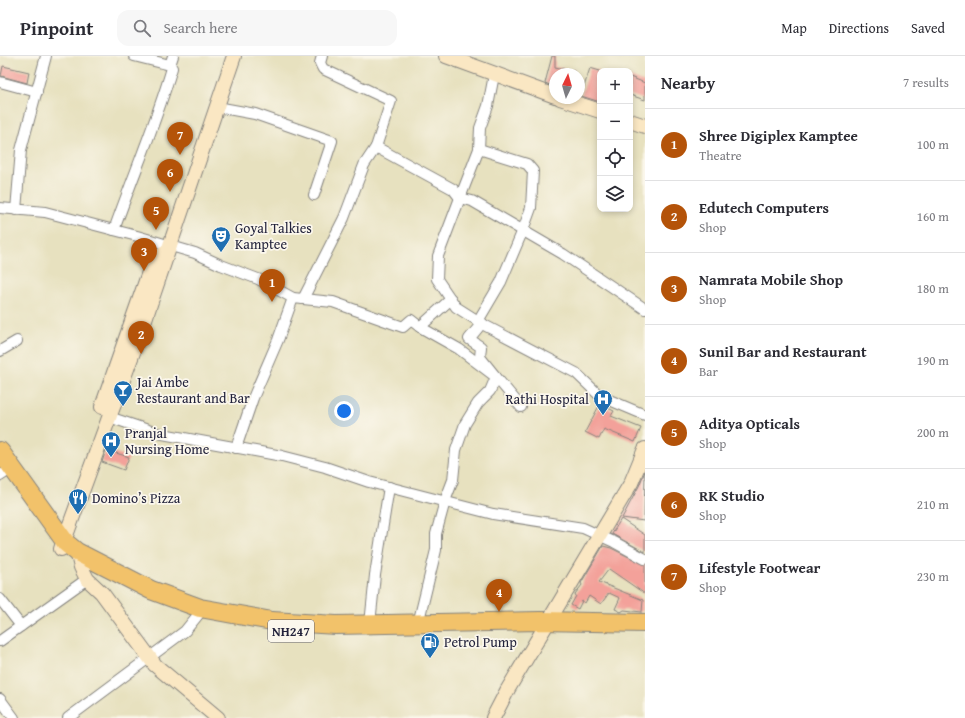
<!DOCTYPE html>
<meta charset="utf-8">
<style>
:root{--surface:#fff;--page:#f7f7f7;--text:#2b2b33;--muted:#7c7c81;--line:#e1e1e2;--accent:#b45309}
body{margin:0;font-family:"Gentium Book Plus",serif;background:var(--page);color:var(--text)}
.controls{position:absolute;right:12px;top:12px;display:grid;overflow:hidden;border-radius:8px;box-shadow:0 2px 6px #0003}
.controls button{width:36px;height:36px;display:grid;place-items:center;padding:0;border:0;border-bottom:1px solid var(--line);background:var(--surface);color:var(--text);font:20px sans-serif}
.compass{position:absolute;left:549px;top:12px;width:36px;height:36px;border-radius:50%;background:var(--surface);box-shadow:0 2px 6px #0003;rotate:5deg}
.you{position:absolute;left:344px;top:355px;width:14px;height:14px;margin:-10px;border:3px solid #fff;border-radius:50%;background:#1a73e8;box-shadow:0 0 0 6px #1a73e833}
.badge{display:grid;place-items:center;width:26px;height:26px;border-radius:50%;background:var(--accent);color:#fff;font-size:13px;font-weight:700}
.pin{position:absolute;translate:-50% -33px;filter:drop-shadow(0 1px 2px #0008)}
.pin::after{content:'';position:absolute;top:21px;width:14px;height:12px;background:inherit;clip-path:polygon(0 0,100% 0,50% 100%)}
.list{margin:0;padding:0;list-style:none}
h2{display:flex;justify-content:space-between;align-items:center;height:52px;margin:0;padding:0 16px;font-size:17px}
h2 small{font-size:13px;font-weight:400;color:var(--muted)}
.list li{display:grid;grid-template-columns:26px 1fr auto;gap:12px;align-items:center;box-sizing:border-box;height:72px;padding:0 16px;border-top:1px solid var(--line)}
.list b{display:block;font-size:15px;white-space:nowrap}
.list p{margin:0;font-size:13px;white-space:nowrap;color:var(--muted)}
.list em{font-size:13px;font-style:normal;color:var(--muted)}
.icon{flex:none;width:22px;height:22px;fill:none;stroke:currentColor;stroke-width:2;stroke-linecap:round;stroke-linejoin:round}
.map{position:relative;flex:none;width:645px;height:662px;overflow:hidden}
header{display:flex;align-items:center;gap:24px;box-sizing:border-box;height:56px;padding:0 20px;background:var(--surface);border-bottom:1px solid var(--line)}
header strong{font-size:19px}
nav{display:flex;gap:22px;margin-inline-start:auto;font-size:14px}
.search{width:280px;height:36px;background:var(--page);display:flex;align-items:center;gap:10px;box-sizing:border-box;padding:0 14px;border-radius:12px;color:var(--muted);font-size:15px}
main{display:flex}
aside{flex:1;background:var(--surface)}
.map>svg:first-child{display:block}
</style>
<header>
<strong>Pinpoint</strong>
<div class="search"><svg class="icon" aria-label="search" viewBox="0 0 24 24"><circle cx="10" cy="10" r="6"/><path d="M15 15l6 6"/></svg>Search here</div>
<nav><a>Map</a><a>Directions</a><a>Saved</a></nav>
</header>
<main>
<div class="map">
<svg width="645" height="662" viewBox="0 0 645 662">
<rect width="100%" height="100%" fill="#fbf7ec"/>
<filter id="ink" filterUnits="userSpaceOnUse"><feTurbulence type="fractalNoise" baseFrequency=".025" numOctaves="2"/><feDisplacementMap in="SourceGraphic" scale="8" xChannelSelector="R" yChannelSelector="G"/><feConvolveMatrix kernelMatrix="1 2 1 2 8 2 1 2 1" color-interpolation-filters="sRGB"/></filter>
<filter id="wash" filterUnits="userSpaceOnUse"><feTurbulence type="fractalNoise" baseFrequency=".012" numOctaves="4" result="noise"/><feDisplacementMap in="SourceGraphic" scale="16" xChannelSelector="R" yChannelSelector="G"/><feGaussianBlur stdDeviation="0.9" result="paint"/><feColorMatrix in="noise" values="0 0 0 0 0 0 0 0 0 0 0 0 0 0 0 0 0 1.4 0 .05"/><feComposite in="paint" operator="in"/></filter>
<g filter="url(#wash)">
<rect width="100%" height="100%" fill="#e7e1bf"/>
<g id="blocks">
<!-- building -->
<g fill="#f3a19a">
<path d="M 552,0 L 555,0 L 555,11 L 574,15 L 574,18 L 555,18 L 555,31 L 545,27 Z"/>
<path d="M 3,10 L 29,16 L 27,27 L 1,20 Z"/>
<path d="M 590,12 L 600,15 L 600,46 L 581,40 Z"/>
<path d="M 630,21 L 645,27 L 645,44 L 630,39 Z"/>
<path d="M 600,348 L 614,355 L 611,360 L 641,372 L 635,386 L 604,373 L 599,383 L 585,376 Z"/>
<path d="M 106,394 L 129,401 L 124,414 L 102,406 Z"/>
<path d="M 645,415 L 644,465 L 622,462 L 639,430 Z"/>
<path d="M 621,463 L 645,479 L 645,496 L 612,478 Z"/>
<path d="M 603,490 L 611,492 L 645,509 L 645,538 L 609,513 L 599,526 L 643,544 L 642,556 L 624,554 L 621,556 L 615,553 L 620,542 L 609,537 L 601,548 L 589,540 L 585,547 L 582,545 L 578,553 L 571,549 L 576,540 L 575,538 L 582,529 L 581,527 Z"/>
</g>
</g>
</g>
<g filter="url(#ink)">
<use href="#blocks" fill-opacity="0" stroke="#84827d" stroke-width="1"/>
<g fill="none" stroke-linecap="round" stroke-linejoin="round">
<!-- street casing -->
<g stroke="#84827d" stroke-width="12">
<g id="street">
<path d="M 134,0 L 170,9"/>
<path d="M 322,0 L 320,7 L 323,13 L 391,45 L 376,91 L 453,133 L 460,142 L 479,93 L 480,72 L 488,50 L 494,19"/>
<path d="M 0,26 L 37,36"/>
<path d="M 217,51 L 255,58 L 332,85 L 314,139"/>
<path d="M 0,152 L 45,156 L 137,180 L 195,197 L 221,209 L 258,223 L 293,242 L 333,246 L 403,271 L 411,264 L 420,271 L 451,243"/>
<path d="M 16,154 L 21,94 L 46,0"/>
<path d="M 114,174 C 133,120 156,67 172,12 L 170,9 L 173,0"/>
<path d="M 303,243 L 344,162 L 364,109 L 376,91"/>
<path d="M 645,253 L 563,198 L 472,145 L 460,142 L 438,200 L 437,223 L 456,251 L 486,270 L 576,317 L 600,340 L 645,359"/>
<path d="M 478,265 L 501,226 L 523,174 L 531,152 L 533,115 L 527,108 L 479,93"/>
<path d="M 420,271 L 459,293 L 496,321 L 521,351"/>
<path d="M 0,295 L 17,285"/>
<path d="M 109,361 L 157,377 L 282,400 L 325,411 L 369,426 L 493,458 L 583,472 L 614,486 L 645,503"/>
<path d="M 236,392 L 253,342 L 278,284 L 293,242"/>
<path d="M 0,420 L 6,416"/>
<path d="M 0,543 L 21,570"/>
<path d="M 370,568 L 375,519 L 389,431"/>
<path d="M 418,568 L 436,494 L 436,478 L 445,445 L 453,424 L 456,394 L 465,368 L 478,347 L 490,335 L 496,321 L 480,301 L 481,291 L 469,283 L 482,267"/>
<path d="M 0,585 L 87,523"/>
<path d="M 0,643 L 14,662"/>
<path d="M 68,662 L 185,575 L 198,559 L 200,552"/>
</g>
</g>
<!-- secondary casing -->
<g stroke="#84827d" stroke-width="16">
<g id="secondary">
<path d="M 446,0 L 555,40"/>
<path d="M 560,42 L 600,55"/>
<path d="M 630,65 L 645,70"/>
<path d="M 102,351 L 154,202 L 167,196"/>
<path d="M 61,493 L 143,269 L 234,0"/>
<path d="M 77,496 L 81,511 L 87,523 L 102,537 L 155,609 L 218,662"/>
<path d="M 493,662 L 508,633 L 631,427 L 645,393"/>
</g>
</g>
<!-- highway casing -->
<g stroke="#84827d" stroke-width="20">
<path id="highway" d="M 0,395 L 66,487 L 77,496 L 151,534 L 200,552 L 272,565 L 336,569 L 540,565 L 645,567"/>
</g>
<!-- street -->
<use href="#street" stroke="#fff" stroke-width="10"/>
<!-- secondary -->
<use href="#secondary" stroke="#fae7c3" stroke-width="14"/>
<!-- highway -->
<use href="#highway" stroke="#f2c26a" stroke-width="18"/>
</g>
</g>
<!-- icons -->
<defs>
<g id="theatre-pin" transform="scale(1)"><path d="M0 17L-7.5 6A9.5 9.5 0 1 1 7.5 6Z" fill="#1f6fb2" stroke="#fbf7ec"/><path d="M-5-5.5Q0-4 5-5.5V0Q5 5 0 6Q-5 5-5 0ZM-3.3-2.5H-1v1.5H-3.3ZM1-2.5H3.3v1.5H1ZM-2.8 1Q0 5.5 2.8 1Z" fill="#fff"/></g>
<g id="bar-pin" transform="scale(1)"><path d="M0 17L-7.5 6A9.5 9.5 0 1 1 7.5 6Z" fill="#1f6fb2" stroke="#fbf7ec"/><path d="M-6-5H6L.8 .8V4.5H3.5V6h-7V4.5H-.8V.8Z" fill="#fff"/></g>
<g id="hospital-pin" transform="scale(1)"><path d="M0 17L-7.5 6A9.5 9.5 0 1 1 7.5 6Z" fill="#1f6fb2" stroke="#fbf7ec"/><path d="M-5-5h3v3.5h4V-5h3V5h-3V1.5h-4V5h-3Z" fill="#fff"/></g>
<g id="restaurant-pin" transform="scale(1)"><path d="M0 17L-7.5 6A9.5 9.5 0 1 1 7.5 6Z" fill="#1f6fb2" stroke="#fbf7ec"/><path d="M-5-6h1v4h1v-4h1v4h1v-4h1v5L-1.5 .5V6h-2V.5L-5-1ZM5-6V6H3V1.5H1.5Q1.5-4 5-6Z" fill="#fff"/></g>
<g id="fuel-pin" transform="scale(1)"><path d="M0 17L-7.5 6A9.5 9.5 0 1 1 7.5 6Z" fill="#1f6fb2" stroke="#fbf7ec"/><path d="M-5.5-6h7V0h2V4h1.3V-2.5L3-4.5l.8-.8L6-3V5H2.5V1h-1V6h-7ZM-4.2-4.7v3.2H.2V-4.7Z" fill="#fff"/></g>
</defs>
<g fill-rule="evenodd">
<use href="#theatre-pin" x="221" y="180"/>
<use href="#bar-pin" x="123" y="334"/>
<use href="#hospital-pin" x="603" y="343"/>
<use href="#hospital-pin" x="111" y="385"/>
<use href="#restaurant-pin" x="78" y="442"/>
<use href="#fuel-pin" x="430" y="586"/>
</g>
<g text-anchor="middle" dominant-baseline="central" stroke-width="3.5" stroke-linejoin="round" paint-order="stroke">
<!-- shield labels -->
<rect fill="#fbf7ec" stroke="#636270" stroke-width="1" x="268" y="564" width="46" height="22" rx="3"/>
<g font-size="13" font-weight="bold" fill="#22223b">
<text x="291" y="575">NH247</text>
</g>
<!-- poi labels -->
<g font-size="14" fill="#22223b" stroke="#fbf7ec" text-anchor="start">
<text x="235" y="172">Goyal Talkies<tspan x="235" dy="16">Kamptee</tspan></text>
<text x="137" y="326">Jai Ambe<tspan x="137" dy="16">Restaurant and Bar</tspan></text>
<text x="589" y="343" text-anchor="end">Rathi Hospital</text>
<text x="125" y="377">Pranjal<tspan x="125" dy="16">Nursing Home</tspan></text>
<text x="92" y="442">Domino’s Pizza</text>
<text x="444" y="586">Petrol Pump</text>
</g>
</g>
</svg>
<div class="controls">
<button>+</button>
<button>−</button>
<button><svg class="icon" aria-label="locate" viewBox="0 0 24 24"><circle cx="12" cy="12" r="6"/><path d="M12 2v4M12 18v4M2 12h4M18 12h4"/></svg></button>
<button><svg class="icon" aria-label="layers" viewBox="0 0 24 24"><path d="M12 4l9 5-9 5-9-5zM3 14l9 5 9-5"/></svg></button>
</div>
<svg class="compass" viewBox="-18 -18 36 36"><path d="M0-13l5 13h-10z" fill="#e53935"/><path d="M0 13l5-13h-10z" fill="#7c7c81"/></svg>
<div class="you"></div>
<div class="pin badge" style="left:272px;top:246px">1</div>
<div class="pin badge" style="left:141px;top:298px">2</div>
<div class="pin badge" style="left:144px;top:215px">3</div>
<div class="pin badge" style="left:499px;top:556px">4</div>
<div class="pin badge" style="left:156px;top:174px">5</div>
<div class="pin badge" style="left:170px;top:136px">6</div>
<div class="pin badge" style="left:180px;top:99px">7</div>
</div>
<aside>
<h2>Nearby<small>7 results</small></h2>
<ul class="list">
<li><span class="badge">1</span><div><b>Shree Digiplex Kamptee</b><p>Theatre</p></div><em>100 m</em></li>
<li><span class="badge">2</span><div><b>Edutech Computers</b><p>Shop</p></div><em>160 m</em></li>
<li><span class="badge">3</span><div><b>Namrata Mobile Shop</b><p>Shop</p></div><em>180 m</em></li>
<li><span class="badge">4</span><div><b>Sunil Bar and Restaurant</b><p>Bar</p></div><em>190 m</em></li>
<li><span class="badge">5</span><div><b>Aditya Opticals</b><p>Shop</p></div><em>200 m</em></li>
<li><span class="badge">6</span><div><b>RK Studio</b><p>Shop</p></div><em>210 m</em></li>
<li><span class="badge">7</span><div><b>Lifestyle Footwear</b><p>Shop</p></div><em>230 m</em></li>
</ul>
</aside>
</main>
